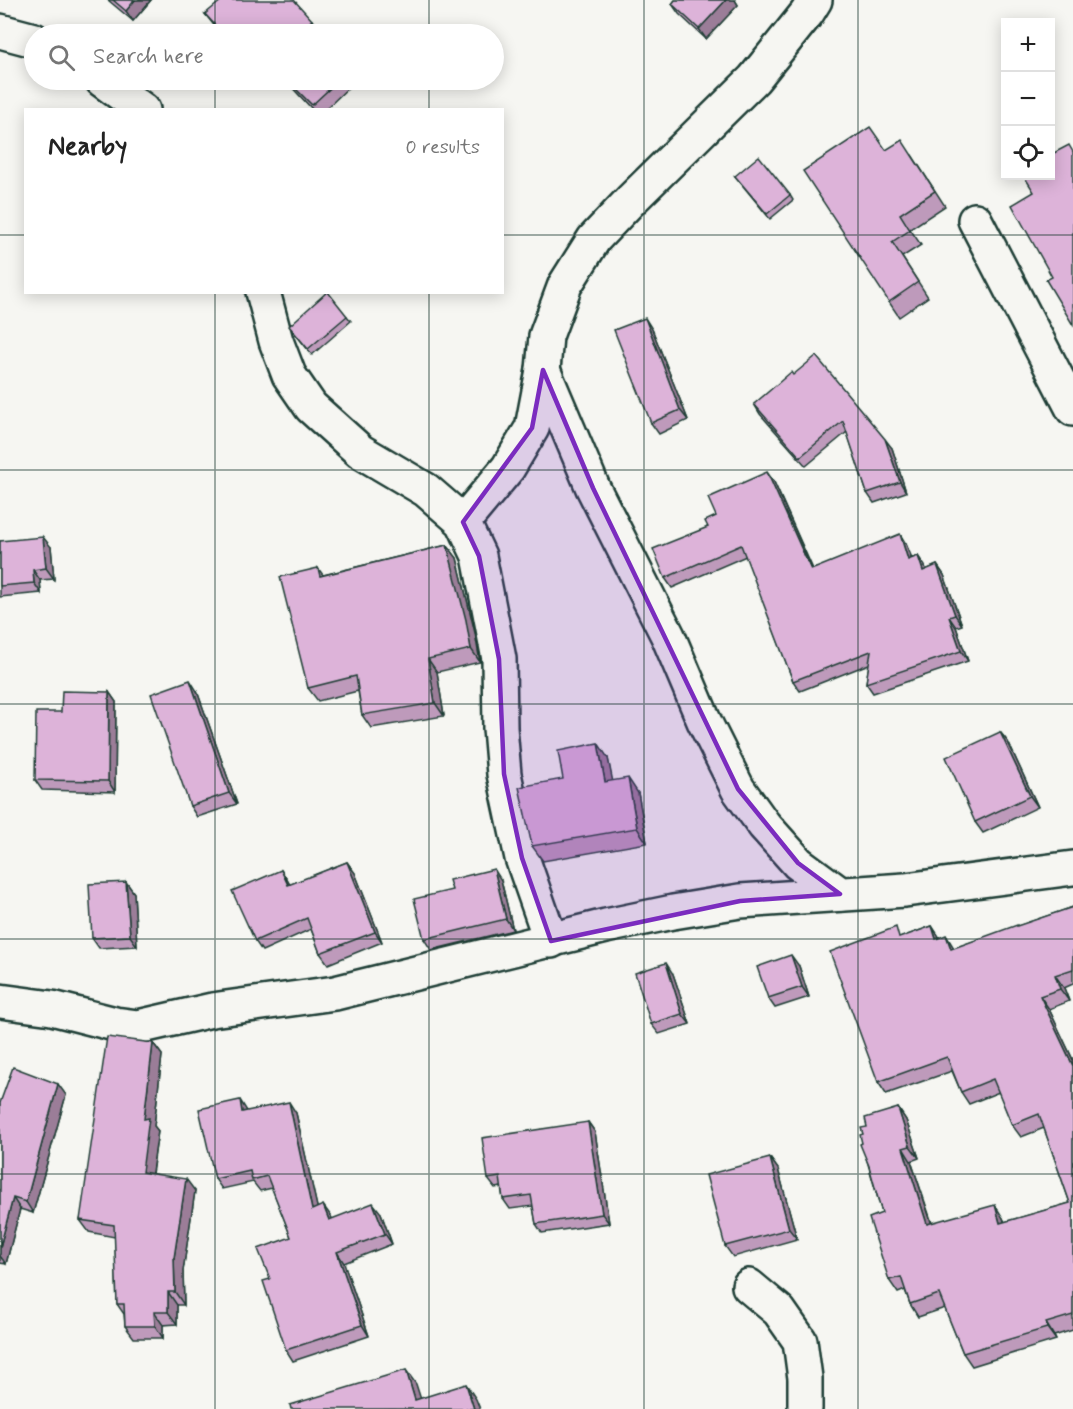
<!DOCTYPE html>
<meta charset="utf-8">
<style>
:root{--surface:#fff;--page:#f2f2f2;--text:#222;--muted:#767676;--line:#e0e0e0}
body{margin:0;font-family:Mynerve,sans-serif;background:var(--page);color:var(--text)}
.controls{position:absolute;right:18px;top:18px;display:grid;overflow:hidden;border-radius:0px;box-shadow:0 3px 15px #0003}
.controls button{width:54px;height:54px;display:grid;place-items:center;padding:0;border:0;border-bottom:2px solid var(--line);background:var(--surface);color:var(--text);font:30px sans-serif}
.list{margin:0;padding:0;list-style:none}
h2{display:flex;justify-content:space-between;align-items:center;height:78px;margin:0;padding:0 24px;font-size:26px}
h2 small{font-size:20px;font-weight:400;color:var(--muted)}
.icon{flex:none;width:33px;height:33px;fill:none;stroke:currentColor;stroke-width:2;stroke-linecap:round;stroke-linejoin:round}
.map{position:relative;flex:none;width:1073px;height:1409px;overflow:hidden}
.search{position:absolute;background:var(--surface);box-shadow:0 3px 15px #0003;left:24px;top:24px;width:480px;height:66px;display:flex;align-items:center;gap:15px;box-sizing:border-box;padding:0 21px;border-radius:33px;color:var(--muted);font-size:22px}
.panel{position:absolute;background:var(--surface);box-shadow:0 3px 15px #0003;left:24px;top:108px;width:480px;height:186px;border-radius:0px}
.map>svg:first-child{display:block}
</style>
<div class="map">
<svg width="1073" height="1409" viewBox="0 0 1073 1409">
<rect width="100%" height="100%" fill="#f6f6f2"/>
<filter id="ink" filterUnits="userSpaceOnUse"><feTurbulence type="fractalNoise" baseFrequency=".0167" numOctaves="2"/><feDisplacementMap in="SourceGraphic" scale="12" xChannelSelector="R" yChannelSelector="G"/><feConvolveMatrix kernelMatrix="1 2 1 2 8 2 1 2 1" color-interpolation-filters="sRGB"/></filter>
<g filter="url(#ink)">
<g fill="none" stroke-linecap="round" stroke-linejoin="round">
<!-- minor casing -->
<g stroke="#1f3d34" stroke-width="38">
<g id="minor">
<path d="M 0,31 L 34,40"/>
<path d="M 102,80 L 143,110"/>
<path d="M 975,220 L 1073,409"/>
<path d="M 263,292 L 276,341 L 289,375 L 311,407 L 360,451 L 426,490 L 463,522 L 479,556 L 499,659 L 500,728 L 504,774 L 522,858 L 551,941"/>
<path d="M 543,370 L 593,488 L 668,636 L 704,721 L 738,789 L 764,825 L 798,863 L 840,894"/>
<path d="M 463,522 L 508,468 L 532,428 L 543,370 L 546,336 L 565,285 L 594,239 L 631,200 L 754,79 L 807,13 L 815,0"/>
<path d="M 0,1001 L 52,1008 L 115,1024 L 138,1027 L 212,1010 L 335,993 L 606,926 L 673,912 L 740,901 L 905,890 L 1073,868"/>
<path d="M 749,1286 L 779,1311 L 800,1341 L 805,1378 L 805,1409"/>
</g>
</g>
<!-- minor -->
<use href="#minor" stroke="#f6f6f2" stroke-width="33"/>
</g>
<!-- wall -->
<g fill="#be9abb" stroke="#1f3d34" stroke-width="1.5">
<path d="M 108,0 L 151,0 L 133,21 Z"/>
<path d="M 675,0 L 735,0 L 738,5 L 706,39 L 679,14 L 672,4 Z"/>
<path d="M 205,14 L 312,20 L 319,31 L 315,34 L 316,34 L 221,34 Z"/>
<path d="M 285,80 L 356,80 L 325,110 L 313,110 Z"/>
<path d="M 886,150 L 912,155 L 945,206 L 910,229 L 921,245 L 902,257 L 928,297 L 899,317 L 889,302 Z"/>
<path d="M 735,176 L 790,195 L 793,200 L 770,219 Z"/>
<path d="M 347,316 L 351,321 L 312,355 L 293,331 Z"/>
<path d="M 652,329 L 688,420 L 659,434 L 651,423 Z"/>
<path d="M 793,375 L 892,448 L 906,492 L 874,503 L 867,493 L 847,432 L 806,466 L 760,414 L 754,404 Z"/>
<path d="M 774,482 L 813,569 L 906,544 L 912,558 L 918,556 L 926,570 L 937,565 L 944,575 L 962,625 L 956,627 L 968,661 L 873,693 L 866,683 L 869,664 L 800,691 L 793,681 L 746,556 L 672,588 L 665,578 L 716,516 Z"/>
<path d="M 0,541 L 51,547 L 54,579 L 40,580 L 41,593 L 0,597 Z"/>
<path d="M 447,545 L 457,558 L 475,633 L 480,662 L 437,672 L 444,716 L 371,728 L 362,715 L 358,691 L 318,701 L 308,688 L 318,568 L 323,575 Z"/>
<path d="M 197,691 L 237,804 L 197,817 L 190,806 Z"/>
<path d="M 109,692 L 116,702 L 115,792 L 42,790 L 35,780 Z"/>
<path d="M 1000,732 L 1008,742 L 1038,807 L 983,833 L 975,822 Z"/>
<path d="M 608,758 L 612,781 L 638,793 L 647,843 L 543,861 L 532,846 L 563,779 Z"/>
<path d="M 347,862 L 355,873 L 382,942 L 328,964 L 320,953 L 311,929 L 262,951 L 255,941 L 281,870 L 290,885 Z"/>
<path d="M 501,880 L 513,930 L 431,950 L 424,939 Z"/>
<path d="M 126,882 L 134,893 L 137,946 L 99,948 L 92,938 Z"/>
<path d="M 1073,907 L 1073,984 L 1064,988 L 1069,1001 L 1049,1009 L 1073,1060 L 1073,1330 L 1054,1336 L 1056,1340 L 972,1366 L 963,1353 L 945,1308 L 918,1317 L 910,1304 L 905,1290 L 898,1293 L 889,1280 L 882,1213 L 862,1143 L 863,1134 L 867,1127 L 898,1108 L 906,1120 L 919,1158 L 911,1161 L 932,1223 L 1003,1218 L 1005,1222 L 1070,1203 L 1044,1128 L 1021,1137 L 1012,1125 L 999,1092 L 969,1104 L 961,1092 L 952,1071 L 886,1094 L 878,1082 L 902,937 L 932,926 L 940,938 L 954,948 Z"/>
<path d="M 799,966 L 809,997 L 775,1008 L 768,998 Z"/>
<path d="M 673,974 L 690,1024 L 659,1034 L 651,1024 Z"/>
<path d="M 153,1043 L 162,1055 L 154,1126 L 158,1131 L 152,1174 L 195,1191 L 183,1271 L 184,1305 L 177,1305 L 177,1324 L 163,1325 L 163,1338 L 134,1338 L 125,1326 L 124,1314 L 117,1304 L 115,1237 L 89,1232 L 80,1220 Z"/>
<path d="M 66,1095 L 33,1213 L 20,1209 L 6,1264 L 0,1263 L 0,1103 Z"/>
<path d="M 247,1111 L 296,1113 L 317,1208 L 331,1216 L 332,1219 L 381,1213 L 392,1244 L 344,1263 L 369,1336 L 293,1361 L 286,1350 L 270,1279 L 291,1237 L 272,1188 L 260,1191 L 253,1182 L 222,1189 L 215,1179 Z"/>
<path d="M 588,1122 L 595,1132 L 609,1223 L 542,1233 L 536,1224 L 533,1206 L 510,1209 L 503,1199 L 501,1187 L 495,1188 L 488,1179 Z"/>
<path d="M 770,1158 L 778,1169 L 797,1239 L 733,1257 L 725,1246 Z"/>
</g>
<!-- shaded-wall -->
<g fill="#9b7d98" stroke="#1f3d34" stroke-width="1.5">
<path d="M 135,0 L 151,0 L 133,21 L 126,11 Z"/>
<path d="M 726,0 L 735,0 L 738,5 L 706,39 L 699,29 Z"/>
<path d="M 645,318 L 652,329 L 688,420 L 680,410 Z"/>
<path d="M 885,439 L 892,448 L 906,492 L 900,482 Z"/>
<path d="M 767,472 L 774,482 L 817,580 L 811,570 Z"/>
<path d="M 900,534 L 906,544 L 915,569 L 908,560 Z"/>
<path d="M 43,537 L 51,547 L 54,579 L 46,568 Z"/>
<path d="M 447,545 L 457,558 L 475,633 L 480,662 L 471,649 Z"/>
<path d="M 918,556 L 925,566 L 930,581 L 923,571 Z"/>
<path d="M 937,565 L 944,575 L 962,625 L 955,615 Z"/>
<path d="M 33,570 L 40,580 L 41,593 L 34,583 Z"/>
<path d="M 949,617 L 956,627 L 968,661 L 961,651 Z"/>
<path d="M 428,659 L 437,672 L 444,716 L 435,703 Z"/>
<path d="M 190,680 L 197,691 L 237,804 L 229,793 Z"/>
<path d="M 109,692 L 116,702 L 115,792 L 108,781 Z"/>
<path d="M 1000,732 L 1008,742 L 1038,807 L 1030,796 Z"/>
<path d="M 598,743 L 608,758 L 616,797 L 605,782 Z"/>
<path d="M 628,778 L 638,793 L 647,843 L 637,828 Z"/>
<path d="M 347,862 L 355,873 L 382,942 L 375,932 Z"/>
<path d="M 494,869 L 501,880 L 513,930 L 506,919 Z"/>
<path d="M 281,870 L 288,881 L 295,896 L 288,885 Z"/>
<path d="M 126,882 L 134,893 L 137,946 L 130,936 Z"/>
<path d="M 932,926 L 940,939 L 936,939 Z"/>
<path d="M 946,935 L 954,948 L 951,949 Z"/>
<path d="M 791,955 L 799,966 L 809,997 L 802,987 Z"/>
<path d="M 666,963 L 673,974 L 690,1024 L 682,1014 Z"/>
<path d="M 1055,975 L 1064,988 L 1069,1001 L 1060,989 Z"/>
<path d="M 1040,996 L 1049,1009 L 1073,1060 L 1073,1066 Z"/>
<path d="M 153,1043 L 162,1055 L 154,1126 L 158,1131 L 150,1185 L 142,1172 L 144,1119 Z"/>
<path d="M 58,1084 L 66,1095 L 33,1213 L 26,1202 Z"/>
<path d="M 240,1100 L 247,1111 L 250,1123 L 242,1112 Z"/>
<path d="M 289,1102 L 296,1113 L 320,1220 L 312,1210 Z"/>
<path d="M 898,1108 L 906,1120 L 919,1158 L 910,1146 Z"/>
<path d="M 588,1122 L 595,1132 L 609,1223 L 602,1214 Z"/>
<path d="M 903,1148 L 911,1161 L 936,1237 L 927,1224 Z"/>
<path d="M 770,1158 L 778,1169 L 797,1239 L 789,1229 Z"/>
<path d="M 186,1179 L 195,1191 L 183,1271 L 184,1305 L 175,1292 L 174,1258 Z"/>
<path d="M 13,1198 L 20,1209 L 6,1264 L 0,1256 L 0,1247 Z"/>
<path d="M 373,1203 L 381,1213 L 392,1244 L 385,1234 Z"/>
<path d="M 323,1205 L 331,1216 L 336,1230 L 329,1220 Z"/>
<path d="M 995,1205 L 1003,1218 L 1009,1236 L 1000,1223 Z"/>
<path d="M 337,1252 L 344,1263 L 369,1336 L 362,1325 Z"/>
<path d="M 168,1292 L 177,1305 L 177,1324 L 168,1312 Z"/>
<path d="M 154,1312 L 163,1325 L 163,1338 L 155,1326 Z"/>
<path d="M 1046,1323 L 1054,1336 L 1056,1340 L 1047,1328 Z"/>
<path d="M 406,1370 L 416,1384 L 424,1409 L 415,1400 Z"/>
<path d="M 466,1384 L 476,1399 L 480,1409 L 474,1409 Z"/>
</g>
<!-- building -->
<g fill="#ddb3d9" stroke="#1f3d34" stroke-width="1.5">
<path d="M 113,0 L 135,0 L 126,11 Z"/>
<path d="M 222,0 L 294,0 L 312,20 L 307,25 L 316,34 L 223,34 L 205,14 Z"/>
<path d="M 675,0 L 726,0 L 699,29 L 672,4 Z"/>
<path d="M 287,80 L 339,80 L 312,105 Z"/>
<path d="M 870,127 L 886,150 L 902,140 L 935,191 L 900,214 L 910,230 L 892,242 L 918,282 L 889,302 L 803,171 Z"/>
<path d="M 1069,145 L 1073,152 L 1073,325 L 1046,280 L 1052,277 L 1012,205 L 1034,192 L 1024,176 L 1050,176 L 1050,155 Z"/>
<path d="M 759,156 L 790,195 L 767,214 L 735,176 Z"/>
<path d="M 327,292 L 328,292 L 347,316 L 308,349 L 289,326 Z"/>
<path d="M 645,318 L 680,410 L 651,423 L 614,330 Z"/>
<path d="M 816,356 L 885,439 L 900,482 L 867,493 L 843,421 L 800,457 L 754,404 L 791,372 L 793,375 Z"/>
<path d="M 767,472 L 811,570 L 900,534 L 908,560 L 918,556 L 923,571 L 937,565 L 955,615 L 949,617 L 961,651 L 866,683 L 871,651 L 793,681 L 741,545 L 665,578 L 653,549 L 708,527 L 705,521 L 716,516 L 708,498 Z"/>
<path d="M 43,537 L 46,568 L 33,570 L 34,583 L 0,586 L 0,541 Z"/>
<path d="M 447,545 L 466,620 L 471,649 L 428,659 L 435,703 L 362,715 L 356,676 L 308,688 L 280,577 L 318,568 L 320,576 Z"/>
<path d="M 190,680 L 229,793 L 190,806 L 151,694 Z"/>
<path d="M 62,691 L 109,692 L 108,781 L 35,780 L 36,712 L 61,712 Z"/>
<path d="M 1000,732 L 1030,796 L 975,822 L 946,757 Z"/>
<path d="M 598,743 L 605,782 L 628,778 L 637,828 L 532,846 L 519,787 L 563,779 L 558,751 Z"/>
<path d="M 347,862 L 375,932 L 320,953 L 307,918 L 255,941 L 232,891 L 281,870 L 288,885 Z"/>
<path d="M 494,869 L 506,919 L 424,939 L 414,899 L 452,890 L 449,880 Z"/>
<path d="M 126,882 L 130,936 L 92,938 L 89,884 Z"/>
<path d="M 1073,907 L 1073,969 L 1055,975 L 1060,989 L 1040,996 L 1073,1066 L 1073,1315 L 1046,1323 L 1047,1328 L 963,1353 L 939,1294 L 910,1304 L 901,1277 L 889,1280 L 869,1218 L 882,1213 L 869,1166 L 860,1144 L 862,1143 L 860,1135 L 863,1134 L 861,1128 L 867,1127 L 865,1118 L 898,1108 L 910,1146 L 903,1148 L 927,1224 L 995,1205 L 1000,1223 L 1070,1203 L 1039,1114 L 1012,1125 L 993,1079 L 961,1092 L 947,1057 L 878,1082 L 830,952 L 896,927 L 899,938 L 932,926 L 936,939 L 946,935 L 951,949 L 1017,925 L 1017,926 Z"/>
<path d="M 791,955 L 802,987 L 768,998 L 757,967 Z"/>
<path d="M 666,963 L 682,1014 L 651,1024 L 635,973 Z"/>
<path d="M 107,1037 L 153,1043 L 144,1119 L 149,1118 L 142,1172 L 186,1179 L 174,1258 L 175,1292 L 168,1292 L 168,1312 L 154,1312 L 155,1326 L 125,1326 L 124,1304 L 117,1304 L 114,1225 L 80,1220 Z"/>
<path d="M 13,1067 L 58,1084 L 26,1202 L 13,1198 L 0,1247 L 0,1103 Z"/>
<path d="M 240,1100 L 242,1112 L 289,1102 L 312,1210 L 323,1205 L 329,1220 L 373,1203 L 385,1234 L 337,1252 L 362,1325 L 286,1350 L 263,1281 L 270,1279 L 258,1249 L 291,1237 L 267,1176 L 252,1180 L 250,1171 L 215,1179 L 199,1109 Z"/>
<path d="M 588,1122 L 602,1214 L 536,1224 L 531,1195 L 503,1199 L 500,1177 L 488,1179 L 482,1138 Z"/>
<path d="M 770,1158 L 789,1229 L 725,1246 L 706,1175 Z"/>
<path d="M 406,1370 L 415,1400 L 466,1384 L 474,1409 L 291,1409 L 290,1405 Z"/>
</g>
</g>
<!-- marked area -->
<path fill="#7b2cbf" fill-opacity="0.2" stroke="#7b2cbf" stroke-width="4.5" stroke-linejoin="round" d="M 543,370 L 593,488 L 738,789 L 798,863 L 840,894 L 740,901 L 551,941 L 522,858 L 504,774 L 499,659 L 479,556 L 463,522 L 532,428 Z"/>
<!-- grid -->
<path fill="none" stroke="#1f3d34" stroke-width="1.5" stroke-opacity="0.55" d="M 215,0 L 215,34M 429,0 L 429,34M 644,0 L 644,1409M 858,0 L 858,1409M 215,80 L 215,110M 429,80 L 429,110M 0,235 L 26,235M 502,235 L 1073,235M 215,292 L 215,1409M 429,292 L 429,1409M 0,470 L 1073,470M 0,704 L 1073,704M 0,939 L 1073,939M 0,1174 L 1073,1174"/>
</svg>
<div class="controls">
<button>+</button>
<button>−</button>
<button><svg class="icon" aria-label="locate" viewBox="0 0 24 24"><circle cx="12" cy="12" r="6"/><path d="M12 2v4M12 18v4M2 12h4M18 12h4"/></svg></button>
</div>
<div class="search"><svg class="icon" aria-label="search" viewBox="0 0 24 24"><circle cx="10" cy="10" r="6"/><path d="M15 15l6 6"/></svg>Search here</div>
<section class="panel">
<h2>Nearby<small>0 results</small></h2>
<ul class="list">
</ul>
</section>
</div>
